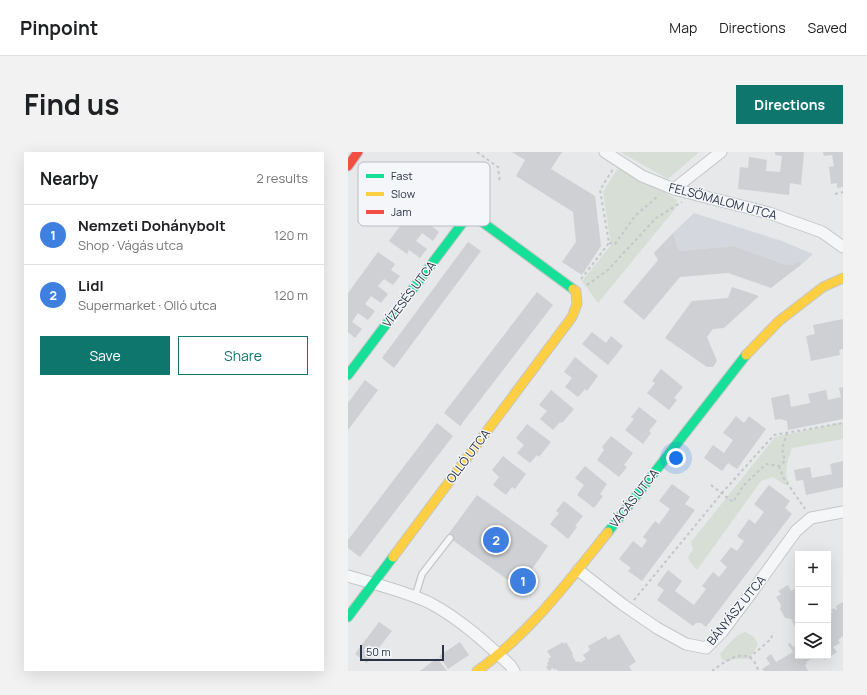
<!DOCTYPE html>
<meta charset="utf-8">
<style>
:root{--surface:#fff;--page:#f2f2f2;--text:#202124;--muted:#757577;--line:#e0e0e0;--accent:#0f766e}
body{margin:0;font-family:Manrope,sans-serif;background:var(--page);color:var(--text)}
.controls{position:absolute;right:12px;bottom:12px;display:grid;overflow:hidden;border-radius:0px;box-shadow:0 4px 16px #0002}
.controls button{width:36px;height:36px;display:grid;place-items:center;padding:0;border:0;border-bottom:1px solid var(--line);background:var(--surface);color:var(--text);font:20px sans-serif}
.scale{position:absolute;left:12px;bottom:10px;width:84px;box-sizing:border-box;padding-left:4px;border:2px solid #2b3445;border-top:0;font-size:11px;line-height:14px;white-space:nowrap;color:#2b3445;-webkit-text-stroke:3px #f4f6f9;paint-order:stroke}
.you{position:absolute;left:328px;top:306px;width:14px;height:14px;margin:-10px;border:3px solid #fff;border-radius:50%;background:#1a73e8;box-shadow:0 0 0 6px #1a73e833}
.badge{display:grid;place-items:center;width:26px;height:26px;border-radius:50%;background:var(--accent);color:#fff;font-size:13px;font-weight:700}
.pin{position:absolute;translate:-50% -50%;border:2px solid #fff;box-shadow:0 1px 4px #0006}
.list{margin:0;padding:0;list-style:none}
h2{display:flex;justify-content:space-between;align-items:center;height:52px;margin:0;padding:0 16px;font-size:17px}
h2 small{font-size:13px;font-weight:400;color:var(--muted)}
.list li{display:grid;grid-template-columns:26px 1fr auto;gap:12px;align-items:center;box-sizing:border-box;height:60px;padding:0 16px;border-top:1px solid var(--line)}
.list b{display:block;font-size:15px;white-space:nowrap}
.list p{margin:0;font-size:13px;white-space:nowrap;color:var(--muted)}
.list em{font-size:13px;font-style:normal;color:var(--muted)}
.actions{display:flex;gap:8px;padding:12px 16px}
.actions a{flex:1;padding:9px 0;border:1px solid var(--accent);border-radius:0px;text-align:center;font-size:14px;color:var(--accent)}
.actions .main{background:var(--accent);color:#fff}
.icon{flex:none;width:22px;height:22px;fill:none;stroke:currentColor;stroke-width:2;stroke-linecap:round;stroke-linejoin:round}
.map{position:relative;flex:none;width:495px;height:519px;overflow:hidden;border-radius:0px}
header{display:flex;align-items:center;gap:24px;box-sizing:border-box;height:56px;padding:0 20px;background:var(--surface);border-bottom:1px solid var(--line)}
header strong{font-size:19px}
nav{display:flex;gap:22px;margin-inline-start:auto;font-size:14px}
.intro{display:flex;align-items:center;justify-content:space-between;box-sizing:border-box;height:96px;padding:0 24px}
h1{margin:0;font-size:28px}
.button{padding:10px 18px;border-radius:0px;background:var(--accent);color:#fff;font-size:14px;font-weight:700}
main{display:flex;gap:24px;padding:0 24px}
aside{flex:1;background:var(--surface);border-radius:0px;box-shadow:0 4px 16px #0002}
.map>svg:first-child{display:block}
</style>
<header>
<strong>Pinpoint</strong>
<nav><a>Map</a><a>Directions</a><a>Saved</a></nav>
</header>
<div class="intro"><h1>Find us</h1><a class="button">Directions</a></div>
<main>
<aside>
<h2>Nearby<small>2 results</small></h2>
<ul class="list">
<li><span class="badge" style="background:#3f7fe0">1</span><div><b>Nemzeti Dohánybolt</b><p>Shop · Vágás utca</p></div><em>120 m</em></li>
<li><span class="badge" style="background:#3f7fe0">2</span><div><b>Lidl</b><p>Supermarket · Olló utca</p></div><em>120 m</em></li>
</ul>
<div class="actions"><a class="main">Save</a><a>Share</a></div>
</aside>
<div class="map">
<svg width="495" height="519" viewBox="0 0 495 519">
<rect width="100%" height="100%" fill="#e6e8ea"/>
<!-- built -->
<path fill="#d4d7dd" d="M 346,61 L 434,89 L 465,102 L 454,112 L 451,109 L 444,113 L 435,112 L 386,94 L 331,99 L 325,81 Z"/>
<!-- green -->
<g fill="#d6ded6">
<path d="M 272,0 L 351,0 L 320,27 Z"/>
<path d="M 272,13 L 329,48 L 327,57 L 250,151 L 234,129 L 263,93 L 255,40 Z"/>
<path d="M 495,270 L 495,287 L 444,296 C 440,308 435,319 441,331 L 437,333 L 425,325 L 413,329 L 349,418 L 342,410 L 340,405 L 345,398 L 343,390 L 427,285 Z"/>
<path d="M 397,480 L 405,484 L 410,492 L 406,500 L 399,507 L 386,507 L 379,510 L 374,507 L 372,502 C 380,494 386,483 397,480 Z"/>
</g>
<!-- building -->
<g fill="#ced0d3">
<path d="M 164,0 L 214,0 L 203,17 L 247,44 L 253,94 L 234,123 L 214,110 L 228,90 L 225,60 L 168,24 L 177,8 Z"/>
<path d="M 427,0 L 456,0 L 453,33 L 442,31 L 441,43 L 390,37 L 392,15 L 400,16 L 401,5 L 419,8 L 418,19 L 432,20 L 434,4 L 427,3 Z"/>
<path d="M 475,0 L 495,0 L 495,35 L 489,36 L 489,31 L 483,32 L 481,15 L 486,14 L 484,3 L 476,4 Z"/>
<path d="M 93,19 L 110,32 L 107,37 L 118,44 L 110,54 L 100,46 L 93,55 L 104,63 L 98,71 L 87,63 L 81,72 L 91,80 L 85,89 L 74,81 L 68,89 L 79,97 L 72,106 L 61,98 L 59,102 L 41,89 Z"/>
<path d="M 325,81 L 331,99 L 386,94 L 435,112 L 444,113 L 451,109 L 454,112 L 423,136 L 380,121 L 332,125 L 296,168 L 275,150 L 310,108 L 306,101 Z"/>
<path d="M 120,90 L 133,99 L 46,216 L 34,206 Z"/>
<path d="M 30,100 L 47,112 L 43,118 L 52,124 L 45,133 L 36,127 L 30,134 L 40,142 L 33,151 L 23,144 L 17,152 L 27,159 L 20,168 L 10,161 L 4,170 L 14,177 L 7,186 L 0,180 L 0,141 Z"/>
<path d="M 384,135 L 411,144 L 376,176 L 365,177 L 359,185 L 369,209 L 365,215 L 359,215 L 317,186 L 344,149 L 380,146 Z"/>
<path d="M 189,140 L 205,153 L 112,274 L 96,261 Z"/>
<path d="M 495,167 L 495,197 L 491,198 L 492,203 L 463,209 L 458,184 L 467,182 L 465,173 Z"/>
<path d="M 244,180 L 258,191 L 263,184 L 275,194 L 260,213 L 234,192 Z"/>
<path d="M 227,205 L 250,224 L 239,239 L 237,237 L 230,245 L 217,235 L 224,226 L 216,220 Z"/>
<path d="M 313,217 L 335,235 L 326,246 L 329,248 L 321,258 L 299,241 L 307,231 L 304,229 Z"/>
<path d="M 17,228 L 30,238 L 0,278 L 0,251 Z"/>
<path d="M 495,235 L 495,267 L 440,278 L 439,269 L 432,267 L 427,268 L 423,246 L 441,242 L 443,255 L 462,251 L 460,242 L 478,238 L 480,248 L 493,245 L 491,236 Z"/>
<path d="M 203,238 L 226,257 L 214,271 L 212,270 L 205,278 L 192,267 L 199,259 L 191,253 Z"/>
<path d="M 291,255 L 309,269 L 301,279 L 303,281 L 295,292 L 277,278 L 286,267 L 283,265 Z"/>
<path d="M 388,264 L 396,271 L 401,264 L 418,277 L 389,317 L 380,311 L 374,319 L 356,306 L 365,293 L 376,301 L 385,288 L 375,281 Z"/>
<path d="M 89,271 L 105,284 L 12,405 L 0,396 L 0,388 Z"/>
<path d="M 179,272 L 203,290 L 191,305 L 189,303 L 182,311 L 169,301 L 176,293 L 168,286 Z"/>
<path d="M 263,284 L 285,301 L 276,313 L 279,315 L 271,325 L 249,308 L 256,298 L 254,295 Z"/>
<path d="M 155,304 L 178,322 L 167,337 L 164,335 L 158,343 L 145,333 L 151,325 L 144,318 Z"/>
<path d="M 495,309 L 495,335 L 458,343 L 455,328 L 448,329 L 446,318 L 462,315 L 464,326 L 484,322 L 482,312 Z"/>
<path d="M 237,314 L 259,332 L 252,342 L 255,344 L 246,356 L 229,343 L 236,333 L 227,326 Z"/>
<path d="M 324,332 L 342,345 L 337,352 L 347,358 L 294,429 L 280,419 L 283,416 L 271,407 L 285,389 L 294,396 L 299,388 L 295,385 L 307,369 L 311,372 L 322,357 L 311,349 Z"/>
<path d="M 421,333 L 442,349 L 437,356 L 444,362 L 358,475 L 353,471 L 348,471 L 345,474 L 309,448 L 316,438 L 309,433 L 320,418 L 334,429 L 327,439 L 346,453 L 358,437 L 354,434 L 365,420 L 371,425 L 379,415 L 372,409 L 383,395 L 389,399 L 396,389 L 389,384 L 401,367 L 407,372 L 416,360 L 406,352 Z"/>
<path d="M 129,343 L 200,394 L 171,436 L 99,384 Z"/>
<path d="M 216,349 L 235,364 L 227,374 L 229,375 L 220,387 L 202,372 L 211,361 L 208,359 Z"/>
<path d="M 440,433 L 443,439 L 449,435 L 450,437 L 450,473 L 447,475 L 443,467 L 437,466 L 432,457 L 433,453 L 428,445 L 433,442 L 430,439 Z"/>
<path d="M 495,450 L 495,484 L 490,488 L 492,491 L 485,495 L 489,500 L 477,508 L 474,504 L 480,504 L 480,467 L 484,464 L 482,462 L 485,460 L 483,458 L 486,456 L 487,458 L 489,457 L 488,454 Z"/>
<path d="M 31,470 L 44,479 L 19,511 L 7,502 Z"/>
<path d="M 271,482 L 288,510 L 281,514 L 284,519 L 210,519 L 208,517 L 206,518 L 205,516 L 201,519 L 198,515 L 200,513 L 199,511 L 201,509 L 200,507 L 203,505 L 199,499 L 215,490 L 216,492 L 218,490 L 225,502 L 224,503 L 228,510 L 231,509 L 232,511 L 238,507 L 235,503 L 242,498 L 240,494 L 258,484 L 260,488 Z"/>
<path d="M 112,490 L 121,503 L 100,517 L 91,504 Z"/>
<path d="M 442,491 L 445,495 L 450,492 L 450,504 L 467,504 L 458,510 L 459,512 L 457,513 L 460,519 L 416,519 L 414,517 L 422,512 L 418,506 L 423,502 L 428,510 L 445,500 L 440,492 Z"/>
<path d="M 89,506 L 99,519 L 72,519 Z"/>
</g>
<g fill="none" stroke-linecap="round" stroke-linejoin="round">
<!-- lane casing -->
<g stroke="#c4c6c8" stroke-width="8">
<path id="lane" d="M 67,445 L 74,422 L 102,386"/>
</g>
<!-- street casing -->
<g stroke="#c4c6c8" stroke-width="13">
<g id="street">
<path d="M 257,0 L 294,24 L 326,37 L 421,61 L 474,80 L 495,95"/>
<path d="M 326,37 L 373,0"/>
<path d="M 230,418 L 274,452 L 309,476 L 338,492 L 358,496 L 374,480 L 401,444 L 448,379 L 463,366 L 495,360"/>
<path d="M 0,424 C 26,432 57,439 82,451 C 112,467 137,490 162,513 L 166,519"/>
</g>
</g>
<!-- fast casing -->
<g stroke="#c4c6c8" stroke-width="11">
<g id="fast">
<path d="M 0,223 L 122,61 L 225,137"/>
<path d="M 260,380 L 398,203"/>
<path d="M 0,465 L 45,405"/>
</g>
</g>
<!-- slow casing -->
<g stroke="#c4c6c8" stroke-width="11">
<g id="slow">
<path d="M 398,203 L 431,169 L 475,135 L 495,126"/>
<path d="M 45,405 L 224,165 L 229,152 L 228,139 L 225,137"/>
<path d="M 129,519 C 182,481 220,430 260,380"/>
</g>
</g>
<!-- jam casing -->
<g stroke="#c4c6c8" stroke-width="11">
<path id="jam" d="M 0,14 L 10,0"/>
</g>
<!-- path -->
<g stroke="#c5c6ca" stroke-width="2" stroke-dasharray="3 3" stroke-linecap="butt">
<path d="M 129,0 L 150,15 L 152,31"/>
<path d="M 487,42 L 495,40"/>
<path d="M 261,91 L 267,92 L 287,64 L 311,43"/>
<path d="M 233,127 L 261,91 L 252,38 L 265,17"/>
<path d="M 239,133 L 260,118 L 308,66 L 334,50"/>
<path d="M 431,314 L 435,325 L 457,357"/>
<path d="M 363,333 L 385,350 L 396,333 L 418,312 L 431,314 L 437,309 L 434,297 L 439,281"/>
<path d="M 286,448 L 374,341 L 426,283 L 495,271"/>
<path d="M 401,506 L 423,487 L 425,480"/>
<path d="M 364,519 C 374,512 392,496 405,508 C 407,510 409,516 411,519"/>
</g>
<!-- lane -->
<use href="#lane" stroke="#f5f6f7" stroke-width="5.5"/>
<!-- street -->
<use href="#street" stroke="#f5f6f7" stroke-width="11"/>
<!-- fast -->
<use href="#fast" stroke="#16e098" stroke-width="9"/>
<!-- slow -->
<use href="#slow" stroke="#ffcf43" stroke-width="9"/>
<!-- jam -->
<use href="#jam" stroke="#f24e42" stroke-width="9"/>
</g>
<g text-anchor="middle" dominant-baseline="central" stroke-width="3" stroke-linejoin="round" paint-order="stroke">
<!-- street labels -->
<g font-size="12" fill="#2b3445" stroke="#f4f6f9">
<text transform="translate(375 49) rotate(15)">FELSŐMALOM UTCA</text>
<text transform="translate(61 142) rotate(-53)">VÍZESÉS UTCA</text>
<text transform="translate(120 304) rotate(-53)">OLLÓ UTCA</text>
<text transform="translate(286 346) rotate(-52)">VÁGÁS UTCA</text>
<text transform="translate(388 458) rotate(-51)">BÁNYÁSZ UTCA</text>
</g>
</g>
<!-- legend -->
<rect x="10" y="10" width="132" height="64" rx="6" fill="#f4f6f9" stroke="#b8bcc3" stroke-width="1"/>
<rect x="18" y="22" width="18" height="4" fill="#16e098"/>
<rect x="18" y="40" width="18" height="4" fill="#ffcf43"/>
<rect x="18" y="58" width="18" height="4" fill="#f24e42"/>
<g font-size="11" fill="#2b3445">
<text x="43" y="28">Fast</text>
<text x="43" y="46">Slow</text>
<text x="43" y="64">Jam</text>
</g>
</svg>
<div class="controls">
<button>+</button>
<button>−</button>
<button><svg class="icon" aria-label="layers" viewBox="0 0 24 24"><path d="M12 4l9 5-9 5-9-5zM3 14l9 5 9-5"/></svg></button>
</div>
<div class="scale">50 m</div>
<div class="you"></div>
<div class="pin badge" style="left:175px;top:429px;background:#3f7fe0">1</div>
<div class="pin badge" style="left:148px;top:388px;background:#3f7fe0">2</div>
</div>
</main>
